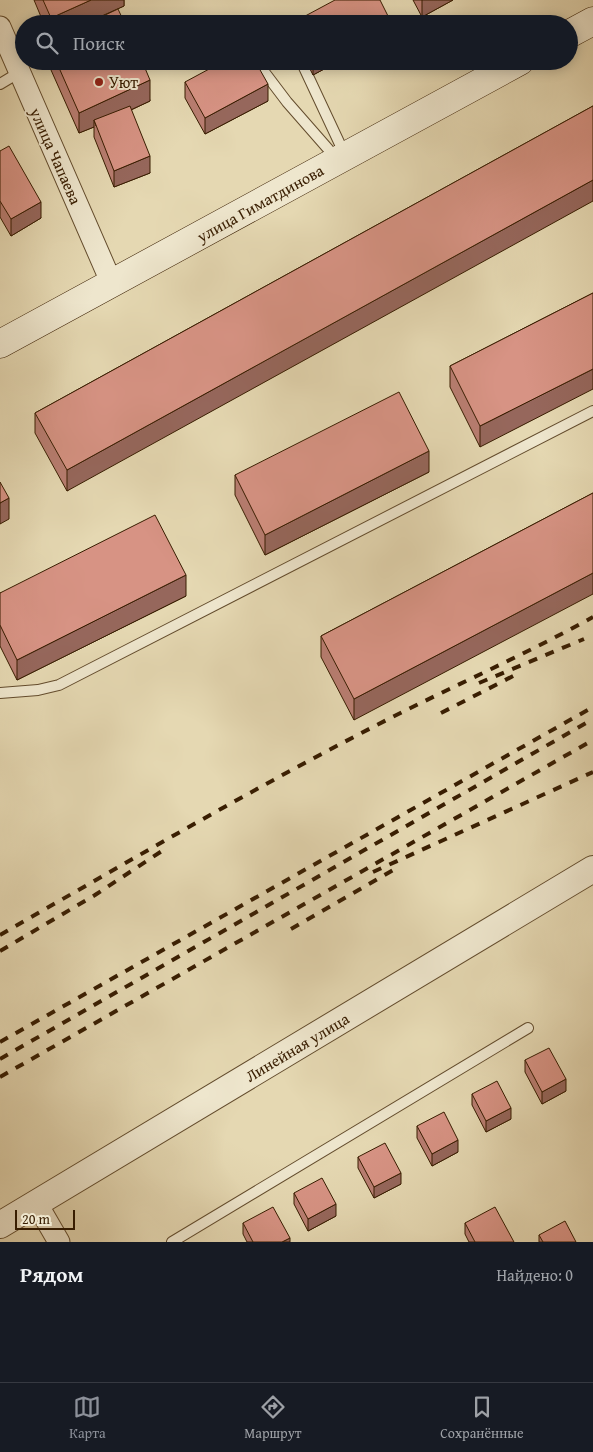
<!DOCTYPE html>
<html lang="ru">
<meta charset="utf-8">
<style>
:root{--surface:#171b24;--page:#242831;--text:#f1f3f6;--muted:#9ea1a6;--line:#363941;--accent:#8c9099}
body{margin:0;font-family:"Gentium Book Plus",serif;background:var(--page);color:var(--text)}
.scale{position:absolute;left:15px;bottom:12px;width:60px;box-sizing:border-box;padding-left:5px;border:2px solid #381d01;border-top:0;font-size:14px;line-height:18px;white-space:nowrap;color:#381d01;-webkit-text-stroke:4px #eee6cd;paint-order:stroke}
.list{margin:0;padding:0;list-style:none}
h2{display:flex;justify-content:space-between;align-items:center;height:65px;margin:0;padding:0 20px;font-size:21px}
h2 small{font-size:16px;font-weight:400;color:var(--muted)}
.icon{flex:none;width:28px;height:28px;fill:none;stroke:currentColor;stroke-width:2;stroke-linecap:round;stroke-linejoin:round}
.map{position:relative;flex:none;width:593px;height:1242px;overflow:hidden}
.search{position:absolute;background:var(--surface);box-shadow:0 2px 12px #0003;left:15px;right:15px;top:15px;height:55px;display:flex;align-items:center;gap:12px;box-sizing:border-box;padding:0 18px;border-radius:28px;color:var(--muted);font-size:19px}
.sheet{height:140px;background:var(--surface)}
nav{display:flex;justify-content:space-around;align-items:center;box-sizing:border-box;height:70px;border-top:1px solid var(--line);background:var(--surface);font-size:14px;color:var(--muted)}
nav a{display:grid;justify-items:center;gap:2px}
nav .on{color:var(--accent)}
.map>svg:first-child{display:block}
</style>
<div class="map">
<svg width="593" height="1242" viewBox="0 0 593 1242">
<rect width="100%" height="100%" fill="#e5d8b2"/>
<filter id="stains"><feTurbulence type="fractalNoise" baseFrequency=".004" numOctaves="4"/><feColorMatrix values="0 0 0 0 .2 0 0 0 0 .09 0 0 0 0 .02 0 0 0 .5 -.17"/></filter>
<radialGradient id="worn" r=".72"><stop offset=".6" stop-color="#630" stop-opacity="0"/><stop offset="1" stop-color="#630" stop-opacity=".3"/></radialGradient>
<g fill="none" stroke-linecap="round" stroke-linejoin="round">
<!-- service casing -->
<g stroke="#634c2d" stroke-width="12">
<g id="service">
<path d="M 256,61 L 287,102 L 336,158"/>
<path d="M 301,61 L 345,155"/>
<path d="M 0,84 L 20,72"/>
<path d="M 0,693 L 38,690 L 59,685 L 593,411"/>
<path d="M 172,1242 L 528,1028"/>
</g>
</g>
<!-- minor casing -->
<g stroke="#634c2d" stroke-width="23">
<g id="minor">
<path d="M 0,27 L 112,284"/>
<path d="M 37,1204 L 59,1242"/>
</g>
</g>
<!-- tertiary casing -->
<g stroke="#634c2d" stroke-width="28">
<path id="tertiary" d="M 0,1225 L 593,869"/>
</g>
<!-- secondary casing -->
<g stroke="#381d01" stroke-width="29">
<g id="secondary">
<path d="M 569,34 L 593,21"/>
<path d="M 0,344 L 520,61"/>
</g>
</g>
<!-- service -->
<use href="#service" stroke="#eee6cd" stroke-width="10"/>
<!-- minor -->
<use href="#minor" stroke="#eee6cd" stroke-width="21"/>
<!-- tertiary -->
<use href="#tertiary" stroke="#eee6cd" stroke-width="26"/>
<!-- secondary -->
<use href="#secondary" stroke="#eee6cd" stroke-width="28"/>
<!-- rail -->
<g stroke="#381d01" stroke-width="4" stroke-dasharray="9 9" stroke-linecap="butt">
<path d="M 479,683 L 584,639"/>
<path d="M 441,713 L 519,673"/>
<path d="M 373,872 L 593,772"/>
<path d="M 291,929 L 395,869"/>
<path d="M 0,935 C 124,864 247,792 373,727 C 446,689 521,657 593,617"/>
<path d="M 0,951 L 95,895 L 168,847"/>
<path d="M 0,1042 L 593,707"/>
<path d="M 0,1059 L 593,719"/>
<path d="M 0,1077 L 593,740"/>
</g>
</g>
<!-- wall -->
<g fill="#b97e72" stroke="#381d01">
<path d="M 34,0 L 124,0 L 124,6 L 84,24 L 44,24 Z"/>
<path d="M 413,0 L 453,0 L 422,17 Z"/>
<path d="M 47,61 L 142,61 L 150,101 L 131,110 L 150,173 L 114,187 L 94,137 L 94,127 L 79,133 Z"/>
<path d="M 306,61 L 339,61 L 313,75 Z"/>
<path d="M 185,82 L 268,101 L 205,134 L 185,98 Z"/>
<path d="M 593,106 L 67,491 L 35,433 L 35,413 Z"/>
<path d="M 0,151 L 41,218 L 11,236 L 0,217 Z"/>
<path d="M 593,293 L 480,447 L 450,387 L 450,366 Z"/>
<path d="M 429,472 L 265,555 L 235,495 L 235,475 Z"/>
<path d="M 593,493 L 354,720 L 321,657 L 321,636 Z"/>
<path d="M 0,593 L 186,596 L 17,680 L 0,646 Z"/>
<path d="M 525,1060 L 566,1091 L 542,1104 L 525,1072 Z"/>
<path d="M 472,1094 L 511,1119 L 486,1132 L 472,1105 Z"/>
<path d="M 417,1126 L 458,1152 L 432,1166 L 417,1138 Z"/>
<path d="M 358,1157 L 401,1184 L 374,1198 L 358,1168 Z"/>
<path d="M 294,1193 L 336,1216 L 308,1231 L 294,1204 Z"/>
<path d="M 243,1223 L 290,1242 L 247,1242 L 243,1234 Z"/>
<path d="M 465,1223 L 514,1242 L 469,1242 L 465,1234 Z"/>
<path d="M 539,1235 L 576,1242 L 539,1242 Z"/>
</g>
<!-- shaded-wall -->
<g fill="#96675c" stroke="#381d01">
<path d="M 91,0 L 124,0 L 124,6 L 84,24 L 51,24 L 51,18 Z"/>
<path d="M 422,0 L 453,0 L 422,17 Z"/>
<path d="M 389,18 L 389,24 L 378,24 Z"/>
<path d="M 313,61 L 339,61 L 313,75 Z"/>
<path d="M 150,80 L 150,101 L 96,126 L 94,120 L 94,127 L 79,133 L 79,113 Z"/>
<path d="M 268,84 L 268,101 L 205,134 L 205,118 Z"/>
<path d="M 150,156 L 150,173 L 114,187 L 114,171 Z"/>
<path d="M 593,180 L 593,201 L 67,491 L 67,470 Z"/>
<path d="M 41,202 L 41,218 L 11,236 L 11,219 Z"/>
<path d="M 593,369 L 593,389 L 480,447 L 480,426 Z"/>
<path d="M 429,451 L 429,472 L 265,555 L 265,535 Z"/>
<path d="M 9,498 L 9,519 L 0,524 L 0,503 Z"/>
<path d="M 593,573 L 593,594 L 354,720 L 354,699 Z"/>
<path d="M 186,575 L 186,596 L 17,680 L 17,660 Z"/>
<path d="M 566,1079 L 566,1091 L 542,1104 L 542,1092 Z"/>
<path d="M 511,1108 L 511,1119 L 486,1132 L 486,1121 Z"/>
<path d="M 458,1140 L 458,1152 L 432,1166 L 432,1154 Z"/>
<path d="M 401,1173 L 401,1184 L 374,1198 L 374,1187 Z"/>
<path d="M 336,1204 L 336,1216 L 308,1231 L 308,1219 Z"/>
<path d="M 290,1238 L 290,1242 L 282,1242 Z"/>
</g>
<!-- building -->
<g fill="#d79384" stroke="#381d01">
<path d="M 43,0 L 91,0 L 51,18 Z"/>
<path d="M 335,0 L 380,0 L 389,18 L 378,24 L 295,24 L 294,22 Z"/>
<path d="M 118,9 L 125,24 L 86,24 Z"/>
<path d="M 56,61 L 142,61 L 150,80 L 79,113 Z"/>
<path d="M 224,61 L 255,61 L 268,84 L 205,118 L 185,82 Z"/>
<path d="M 130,106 L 150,156 L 114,171 L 94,120 Z"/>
<path d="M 593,106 L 593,180 L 67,470 L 35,413 Z"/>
<path d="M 9,146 L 41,202 L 11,219 L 0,201 L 0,151 Z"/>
<path d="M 593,293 L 593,369 L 480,426 L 450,366 Z"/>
<path d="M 399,392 L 429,451 L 265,535 L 235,475 Z"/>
<path d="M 0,482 L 9,498 L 0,503 Z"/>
<path d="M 593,493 L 593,573 L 354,699 L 321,636 Z"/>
<path d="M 155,515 L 186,575 L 17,660 L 0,625 L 0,593 Z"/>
<path d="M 549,1048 L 566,1079 L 542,1092 L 525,1060 Z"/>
<path d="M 497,1081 L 511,1108 L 486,1121 L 472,1094 Z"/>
<path d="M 444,1112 L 458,1140 L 432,1154 L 417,1126 Z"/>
<path d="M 385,1143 L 401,1173 L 374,1187 L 358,1157 Z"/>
<path d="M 322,1178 L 336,1204 L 308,1219 L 294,1193 Z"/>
<path d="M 273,1207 L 290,1238 L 282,1242 L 253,1242 L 243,1223 Z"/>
<path d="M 495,1207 L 514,1242 L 475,1242 L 465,1223 Z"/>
<path d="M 565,1221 L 576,1242 L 543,1242 L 539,1235 Z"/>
</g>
<!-- markers -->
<circle fill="#8f2418" stroke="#eee6cd" stroke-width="2" cx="99" cy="82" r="5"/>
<g text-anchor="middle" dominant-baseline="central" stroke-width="4" stroke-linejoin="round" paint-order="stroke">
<!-- poi labels -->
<g font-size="16" fill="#381d01" stroke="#eee6cd" text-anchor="start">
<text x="109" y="82">Уют</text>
</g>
<!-- street labels -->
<g font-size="16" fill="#381d01" stroke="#eee6cd">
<text transform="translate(56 156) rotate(66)">улица Чапаева</text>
<text transform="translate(260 203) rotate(-29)">улица Гиматдинова</text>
<text transform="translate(297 1047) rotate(-31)">Линейная улица</text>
</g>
</g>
<rect width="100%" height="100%" filter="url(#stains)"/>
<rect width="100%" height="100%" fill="url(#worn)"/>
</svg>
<div class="scale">20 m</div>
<div class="search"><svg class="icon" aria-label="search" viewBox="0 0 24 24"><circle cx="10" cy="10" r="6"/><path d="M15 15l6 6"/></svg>Поиск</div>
</div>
<section class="sheet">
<h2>Рядом<small>Найдено: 0</small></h2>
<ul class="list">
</ul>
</section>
<nav>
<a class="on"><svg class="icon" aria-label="map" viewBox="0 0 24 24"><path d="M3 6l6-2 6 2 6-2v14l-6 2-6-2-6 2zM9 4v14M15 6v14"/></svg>Карта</a>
<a><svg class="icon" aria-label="directions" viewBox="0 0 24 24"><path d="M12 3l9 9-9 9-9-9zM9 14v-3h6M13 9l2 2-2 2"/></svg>Маршрут</a>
<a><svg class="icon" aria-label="saved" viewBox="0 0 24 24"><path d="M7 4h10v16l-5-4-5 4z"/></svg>Сохранённые</a>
</nav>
